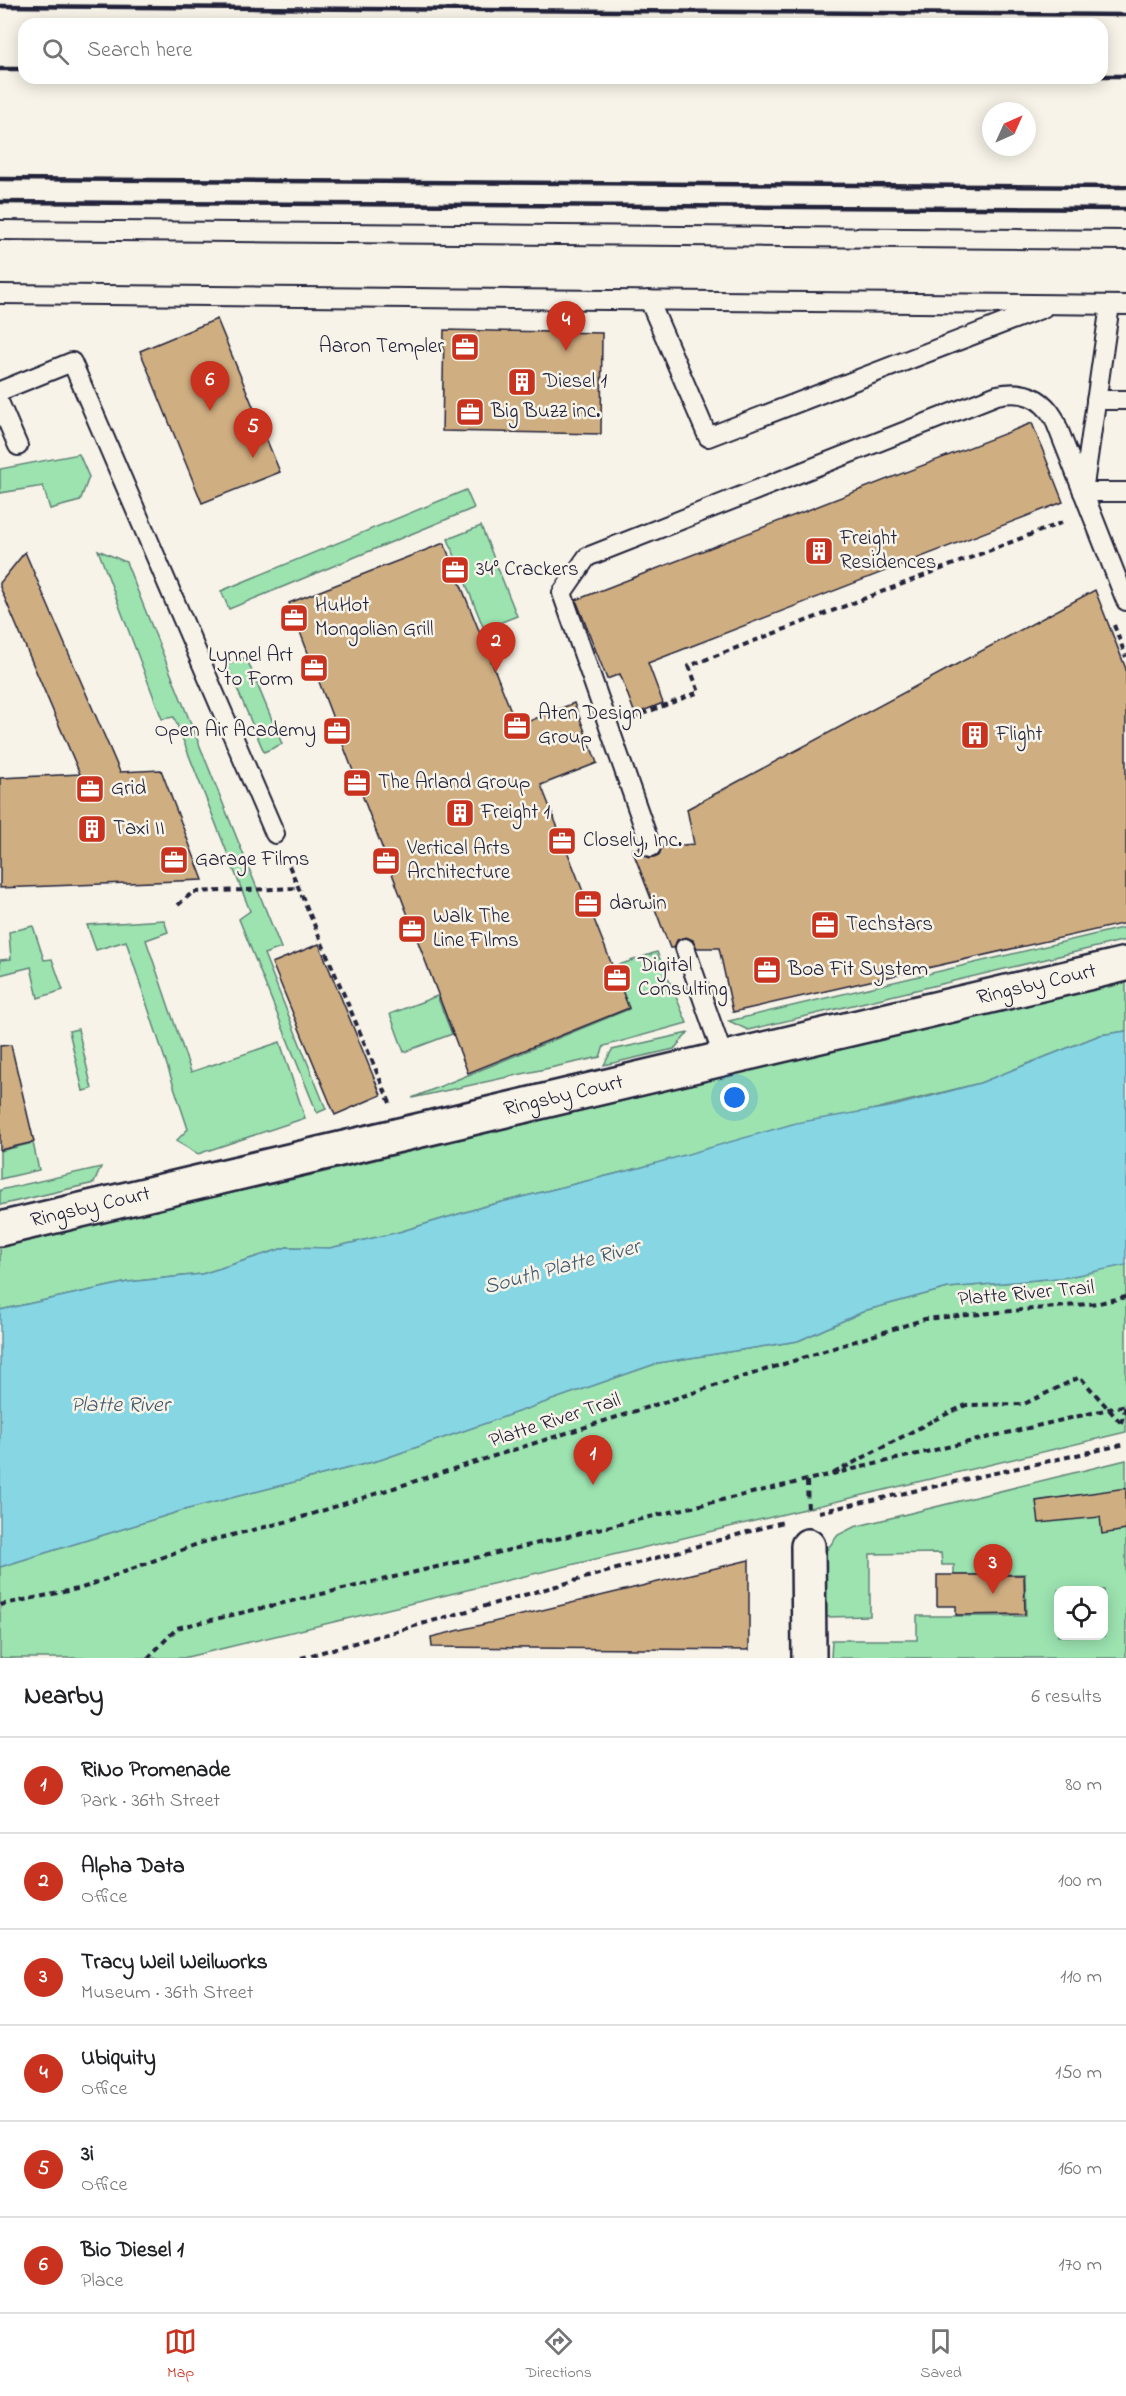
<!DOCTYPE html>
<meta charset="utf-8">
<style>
:root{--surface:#fff;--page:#f6f6f6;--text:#202124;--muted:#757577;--line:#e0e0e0;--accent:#c8321e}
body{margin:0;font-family:"Indie Flower",sans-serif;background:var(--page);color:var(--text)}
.controls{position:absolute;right:18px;bottom:18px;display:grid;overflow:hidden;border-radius:12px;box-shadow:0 3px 15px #0003}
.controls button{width:54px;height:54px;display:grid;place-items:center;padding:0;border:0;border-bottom:2px solid var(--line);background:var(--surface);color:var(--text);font:30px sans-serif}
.compass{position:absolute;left:982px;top:102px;width:54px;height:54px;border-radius:50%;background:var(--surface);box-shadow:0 3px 15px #0003;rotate:45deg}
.you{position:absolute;left:735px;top:1098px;width:21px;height:21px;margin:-15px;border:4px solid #fff;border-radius:50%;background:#1a73e8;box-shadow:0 0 0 9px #1a73e833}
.badge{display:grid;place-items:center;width:39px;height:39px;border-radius:50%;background:var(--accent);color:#fff;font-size:20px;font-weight:700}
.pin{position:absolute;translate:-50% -50px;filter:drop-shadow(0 2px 3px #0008)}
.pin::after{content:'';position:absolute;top:32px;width:21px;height:18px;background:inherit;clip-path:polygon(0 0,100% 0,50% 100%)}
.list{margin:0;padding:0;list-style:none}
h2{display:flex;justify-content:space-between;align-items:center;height:78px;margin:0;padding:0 24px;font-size:26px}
h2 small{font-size:20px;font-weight:400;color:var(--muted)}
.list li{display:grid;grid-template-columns:39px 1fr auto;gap:18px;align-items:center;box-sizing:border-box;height:96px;padding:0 24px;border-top:2px solid var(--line)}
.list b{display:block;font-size:22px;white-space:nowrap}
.list p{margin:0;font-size:20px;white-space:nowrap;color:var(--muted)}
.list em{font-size:20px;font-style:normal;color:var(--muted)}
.icon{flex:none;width:33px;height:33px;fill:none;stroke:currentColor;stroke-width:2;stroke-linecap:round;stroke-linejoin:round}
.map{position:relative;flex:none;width:1126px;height:1658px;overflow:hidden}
.search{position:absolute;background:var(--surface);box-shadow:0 3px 15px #0003;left:18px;right:18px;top:18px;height:66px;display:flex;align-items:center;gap:15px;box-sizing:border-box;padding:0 21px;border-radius:18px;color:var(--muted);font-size:22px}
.sheet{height:654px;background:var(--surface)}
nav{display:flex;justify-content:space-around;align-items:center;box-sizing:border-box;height:84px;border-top:2px solid var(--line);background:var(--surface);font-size:16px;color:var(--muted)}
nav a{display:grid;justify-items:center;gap:3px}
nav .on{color:var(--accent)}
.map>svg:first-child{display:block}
</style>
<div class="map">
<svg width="1126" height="1658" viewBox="0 0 1126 1658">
<rect width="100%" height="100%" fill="#f7f3e8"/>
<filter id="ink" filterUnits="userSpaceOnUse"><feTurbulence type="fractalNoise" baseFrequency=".0167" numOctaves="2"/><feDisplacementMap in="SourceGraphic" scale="12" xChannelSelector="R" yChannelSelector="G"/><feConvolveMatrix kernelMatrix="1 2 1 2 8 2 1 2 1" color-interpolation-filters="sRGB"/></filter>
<g filter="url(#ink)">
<!-- green -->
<g fill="#9ce3b0" stroke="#5f8276" stroke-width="1.5" fill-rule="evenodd">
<path d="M 79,454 L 89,477 L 80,501 L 50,509 L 43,486 L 0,493 L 0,469 Z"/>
<path d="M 466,490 L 474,508 L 229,609 L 221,591 Z"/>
<path d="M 481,526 L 517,616 L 484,629 L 448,539 Z"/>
<path d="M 98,550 L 126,562 L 281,948 L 264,954 L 326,1109 L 317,1113 L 239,919 L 250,911 L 174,717 L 162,719 Z"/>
<path d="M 246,657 L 282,744 L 264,752 L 227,665 Z"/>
<path d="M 164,920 L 168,932 L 146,940 L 191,1072 L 280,1042 L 305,1118 L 198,1154 L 176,1141 L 188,1129 L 126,941 L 96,950 L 87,925 Z"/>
<path d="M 33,926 L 44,960 L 52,959 L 63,990 L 38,998 L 31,967 L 0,975 L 0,960 L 11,959 L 9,932 Z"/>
<path d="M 1126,927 L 1126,940 L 748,1030 L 729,1021 Z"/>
<path d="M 657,952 L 687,1023 L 604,1046 L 600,1057 L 412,1098 L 629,1009 L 613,967 Z"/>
<path d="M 1126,981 L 1126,1031 L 1100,1035 L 980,1083 L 482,1207 L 399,1232 L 330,1248 L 287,1247 L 202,1274 L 128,1282 L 0,1310 L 0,1246 L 316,1174 Z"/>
<path d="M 437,996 L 452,1034 L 404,1052 L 390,1014 Z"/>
<path d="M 78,1029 L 92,1089 L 83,1091 L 69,1031 Z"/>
<path d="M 688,1033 L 674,1049 L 604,1065 L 612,1050 Z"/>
<path d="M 33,1143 L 39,1170 L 0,1179 L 0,1151 Z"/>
<path d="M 101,1167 L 94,1183 L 0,1205 L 0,1190 Z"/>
<path d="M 1126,1264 L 1126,1432 L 183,1658 L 0,1658 L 0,1567 L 184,1510 L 380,1460 L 658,1363 L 798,1341 L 867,1310 L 948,1288 L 1068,1277 Z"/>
<path d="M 1126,1460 L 1126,1658 L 831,1658 L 832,1640 L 917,1640 L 917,1616 L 1026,1616 L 1025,1574 L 954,1575 L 954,1565 L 942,1565 L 941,1553 L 870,1554 L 870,1616 L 825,1617 L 825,1552 L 838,1535 L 854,1527 ZM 1058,1590 L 1104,1590 L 1104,1636 L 1058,1636 Z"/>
</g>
<!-- water -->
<path fill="#87d6e4" stroke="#5f8ea0" stroke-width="1.5" d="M 1126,1031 L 1126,1265 L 1068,1277 L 948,1288 L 867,1310 L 798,1341 L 658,1363 L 380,1460 L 184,1510 L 0,1567 L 0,1310 L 128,1282 L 202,1274 L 287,1247 L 330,1248 L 399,1232 L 482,1207 L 639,1168 L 796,1123 L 894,1106 L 980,1083 L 1100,1035 Z"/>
<!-- building -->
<g fill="#cfae82" stroke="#22223b" stroke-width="1.5">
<path d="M 217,319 L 280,472 L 202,503 L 140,351 Z"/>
<path d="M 444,330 L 602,333 L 601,434 L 442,431 Z"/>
<path d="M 1032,423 L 1063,502 L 648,663 L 663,703 L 635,714 L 620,674 L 607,679 L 576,600 Z"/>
<path d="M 444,543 L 517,726 L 574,703 L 597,763 L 541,785 L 629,1008 L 468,1073 L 289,603 Z"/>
<path d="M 25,552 L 120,772 L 161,770 L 203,880 L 0,888 L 0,778 L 80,774 L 0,587 L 0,583 Z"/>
<path d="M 1095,590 L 1126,669 L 1126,923 L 733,1012 L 719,948 L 697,948 L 693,940 L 686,937 L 677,940 L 674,948 L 670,948 L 632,849 L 639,848 L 643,855 L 650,858 L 659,855 L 662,847 L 694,844 L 687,809 Z"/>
<path d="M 319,944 L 381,1095 L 335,1115 L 272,963 Z"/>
<path d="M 11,1045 L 34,1142 L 0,1150 L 0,1046 Z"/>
<path d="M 1126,1488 L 1126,1530 L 1102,1534 L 1100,1517 L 1039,1523 L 1036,1501 Z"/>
<path d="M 749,1560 L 749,1650 L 432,1647 L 431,1637 Z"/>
<path d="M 937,1575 L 1024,1575 L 1025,1614 L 956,1615 L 956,1606 L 937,1606 Z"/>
</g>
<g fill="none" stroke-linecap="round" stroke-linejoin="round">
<!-- service casing -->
<g stroke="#22223b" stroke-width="22">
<g id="service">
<path d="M 0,230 L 1126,240"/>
<path d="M 0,294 L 1126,305"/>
<path d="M 649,300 L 708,437 L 1043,308"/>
<path d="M 1110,305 L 1083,492 L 1126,492"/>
<path d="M 0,391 L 72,362 L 275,834"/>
<path d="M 1096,400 L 1126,400"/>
<path d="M 0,404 L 18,446"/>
<path d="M 651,847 L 562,593 L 587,557 L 997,395 C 1022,390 1041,396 1054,418 L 1126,601"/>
<path d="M 685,948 L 724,1059"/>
</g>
</g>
<!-- minor casing -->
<g stroke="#22223b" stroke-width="38">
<path id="minor" d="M 808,1546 L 809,1658"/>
</g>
<!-- tertiary casing -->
<g stroke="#22223b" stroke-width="38">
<g id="tertiary">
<path id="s1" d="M 0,1229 L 1126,964"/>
</g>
</g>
<!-- path -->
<g stroke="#22223b" stroke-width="4" stroke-dasharray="6 4.5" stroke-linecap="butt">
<path d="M 1114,625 L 1126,657"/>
<path d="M 632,718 L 699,692 L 689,666 L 1066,521"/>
<path d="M 285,856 L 390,1103"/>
<path d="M 178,905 L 193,892 L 298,888"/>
<path d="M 1121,1423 L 1126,1406"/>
<path d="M 834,1473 L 934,1420"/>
<path d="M 807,1481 L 808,1512"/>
<path d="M 819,1512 L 1126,1444"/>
<path d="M 0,1605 L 82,1588 L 200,1543 L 293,1520 L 925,1319 L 1099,1303 L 1126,1297"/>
<path d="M 148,1658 L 177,1628 L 1126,1405"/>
<path d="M 301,1658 L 783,1522"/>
</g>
<!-- service -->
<use href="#service" stroke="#f7f3e8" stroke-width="18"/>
<!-- minor -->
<use href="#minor" stroke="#f7f3e8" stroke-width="33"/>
<!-- tertiary -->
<use href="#tertiary" stroke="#f7f3e8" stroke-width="33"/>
<!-- rail -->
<g stroke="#22223b" stroke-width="4.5">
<path d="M 0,6 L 1126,15"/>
<path d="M 0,69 L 24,69"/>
<path d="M 1102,76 L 1126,76"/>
<path d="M 0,179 L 1126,187"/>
<path d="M 0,202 L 1126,209"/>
</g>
<!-- path-bridge -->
<path stroke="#22223b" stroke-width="4" stroke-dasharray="6 4.5" stroke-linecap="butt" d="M 934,1420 L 966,1405 L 1024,1404 L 1080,1377 L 1121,1423"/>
</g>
</g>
<!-- icons -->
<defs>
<g id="office-square" transform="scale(1.5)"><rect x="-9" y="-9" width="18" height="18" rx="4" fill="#c8321e" stroke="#f7f3e8"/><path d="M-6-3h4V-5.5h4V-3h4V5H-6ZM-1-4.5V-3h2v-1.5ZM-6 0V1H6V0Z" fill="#fff"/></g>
<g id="building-square" transform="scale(1.5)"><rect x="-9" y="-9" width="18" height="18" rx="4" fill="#c8321e" stroke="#f7f3e8"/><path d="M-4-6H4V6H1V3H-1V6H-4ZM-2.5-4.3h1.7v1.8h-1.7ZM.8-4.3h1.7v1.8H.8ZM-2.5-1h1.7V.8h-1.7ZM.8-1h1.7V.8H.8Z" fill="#fff"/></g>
</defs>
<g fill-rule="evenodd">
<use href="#office-square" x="465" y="347"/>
<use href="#building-square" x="522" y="382"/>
<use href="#office-square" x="470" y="412"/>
<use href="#building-square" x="819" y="551"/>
<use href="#office-square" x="455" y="570"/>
<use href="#office-square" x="294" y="618"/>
<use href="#office-square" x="314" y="668"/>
<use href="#office-square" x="517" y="726"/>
<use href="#office-square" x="337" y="731"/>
<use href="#building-square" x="975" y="735"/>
<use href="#office-square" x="357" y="783"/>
<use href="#office-square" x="90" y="789"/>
<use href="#building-square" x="460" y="813"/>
<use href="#building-square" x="92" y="829"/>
<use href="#office-square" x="562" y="841"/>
<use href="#office-square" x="174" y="860"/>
<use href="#office-square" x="386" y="861"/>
<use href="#office-square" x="588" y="904"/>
<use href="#office-square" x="825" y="925"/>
<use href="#office-square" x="412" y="929"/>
<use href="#office-square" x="767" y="970"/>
<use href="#office-square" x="617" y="978"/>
</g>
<g text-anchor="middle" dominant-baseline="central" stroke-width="5" stroke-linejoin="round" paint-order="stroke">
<!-- poi labels -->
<g font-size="21" fill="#22223b" stroke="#f7f3e8" text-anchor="start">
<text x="444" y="347" text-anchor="end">Aaron Templer</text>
<text x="543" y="382">Diesel 1</text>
<text x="491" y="412">Big Buzz inc.</text>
<text x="840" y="539">Freight<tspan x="840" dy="24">Residences</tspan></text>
<text x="476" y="570">34° Crackers</text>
<text x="315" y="606">HuHot<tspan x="315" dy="24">Mongolian Grill</tspan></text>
<text x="293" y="656" text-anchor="end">Lynnel Art<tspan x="293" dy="24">to Form</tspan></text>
<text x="538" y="714">Aten Design<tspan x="538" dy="24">Group</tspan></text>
<text x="316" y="731" text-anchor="end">Open Air Academy</text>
<text x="996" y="735">Flight</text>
<text x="378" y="783">The Arland Group</text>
<text x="111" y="789">Grid</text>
<text x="481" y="813">Freight 1</text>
<text x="113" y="829">Taxi II</text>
<text x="583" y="841">Closely, Inc.</text>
<text x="407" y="849">Vertical Arts<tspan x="407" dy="24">Architecture</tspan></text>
<text x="195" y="860">Garage Films</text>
<text x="609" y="904">darwin</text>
<text x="433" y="917">Walk The<tspan x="433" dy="24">Line FIlms</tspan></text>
<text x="846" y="925">Techstars</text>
<text x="638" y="966">Digital<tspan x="638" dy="24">Consulting</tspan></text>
<text x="788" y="970">Boa Fit System</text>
</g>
<!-- street labels -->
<g font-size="21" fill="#22223b" stroke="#f7f3e8">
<text stroke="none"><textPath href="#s1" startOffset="1065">Ringsby Court</textPath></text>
<text stroke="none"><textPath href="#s1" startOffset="579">Ringsby Court</textPath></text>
<text stroke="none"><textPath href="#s1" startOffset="93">Ringsby Court</textPath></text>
<text transform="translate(1026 1294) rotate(-5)">Platte River Trail</text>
<text transform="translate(555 1421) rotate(-18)">Platte River Trail</text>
</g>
<!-- water labels -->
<g font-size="22" font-style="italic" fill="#40586e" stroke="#f7f3e8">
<text transform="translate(562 1268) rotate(-15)">South Platte River</text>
<text x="120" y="1406">Platte River</text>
</g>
</g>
</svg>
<div class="controls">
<button><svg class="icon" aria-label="locate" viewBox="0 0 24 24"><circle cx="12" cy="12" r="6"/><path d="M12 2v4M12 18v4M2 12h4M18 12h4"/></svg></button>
</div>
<svg class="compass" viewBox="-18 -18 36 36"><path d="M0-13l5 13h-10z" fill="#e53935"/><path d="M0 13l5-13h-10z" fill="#757577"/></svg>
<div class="you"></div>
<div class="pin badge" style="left:593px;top:1485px">1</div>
<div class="pin badge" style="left:496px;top:672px">2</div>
<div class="pin badge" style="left:993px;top:1594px">3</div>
<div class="pin badge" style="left:566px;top:351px">4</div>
<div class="pin badge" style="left:253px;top:458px">5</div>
<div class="pin badge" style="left:210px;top:411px">6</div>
<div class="search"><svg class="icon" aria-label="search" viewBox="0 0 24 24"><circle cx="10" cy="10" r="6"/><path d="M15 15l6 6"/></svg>Search here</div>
</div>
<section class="sheet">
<h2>Nearby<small>6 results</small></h2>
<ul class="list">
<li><span class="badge">1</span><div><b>RiNo Promenade</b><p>Park · 36th Street</p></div><em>80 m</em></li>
<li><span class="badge">2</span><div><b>Alpha Data</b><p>Office</p></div><em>100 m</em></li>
<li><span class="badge">3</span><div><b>Tracy Weil Weilworks</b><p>Museum · 36th Street</p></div><em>110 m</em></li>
<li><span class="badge">4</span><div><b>Ubiquity</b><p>Office</p></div><em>150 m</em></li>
<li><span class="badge">5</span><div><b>3i</b><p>Office</p></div><em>160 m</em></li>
<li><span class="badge">6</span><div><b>Bio Diesel 1</b><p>Place</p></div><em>170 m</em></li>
</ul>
</section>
<nav>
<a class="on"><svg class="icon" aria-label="map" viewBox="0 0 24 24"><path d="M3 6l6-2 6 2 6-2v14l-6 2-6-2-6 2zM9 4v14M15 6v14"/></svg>Map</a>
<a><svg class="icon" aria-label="directions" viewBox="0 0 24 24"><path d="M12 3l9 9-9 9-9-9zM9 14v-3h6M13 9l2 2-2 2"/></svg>Directions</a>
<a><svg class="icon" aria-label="saved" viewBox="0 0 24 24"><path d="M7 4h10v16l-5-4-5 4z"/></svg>Saved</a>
</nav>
